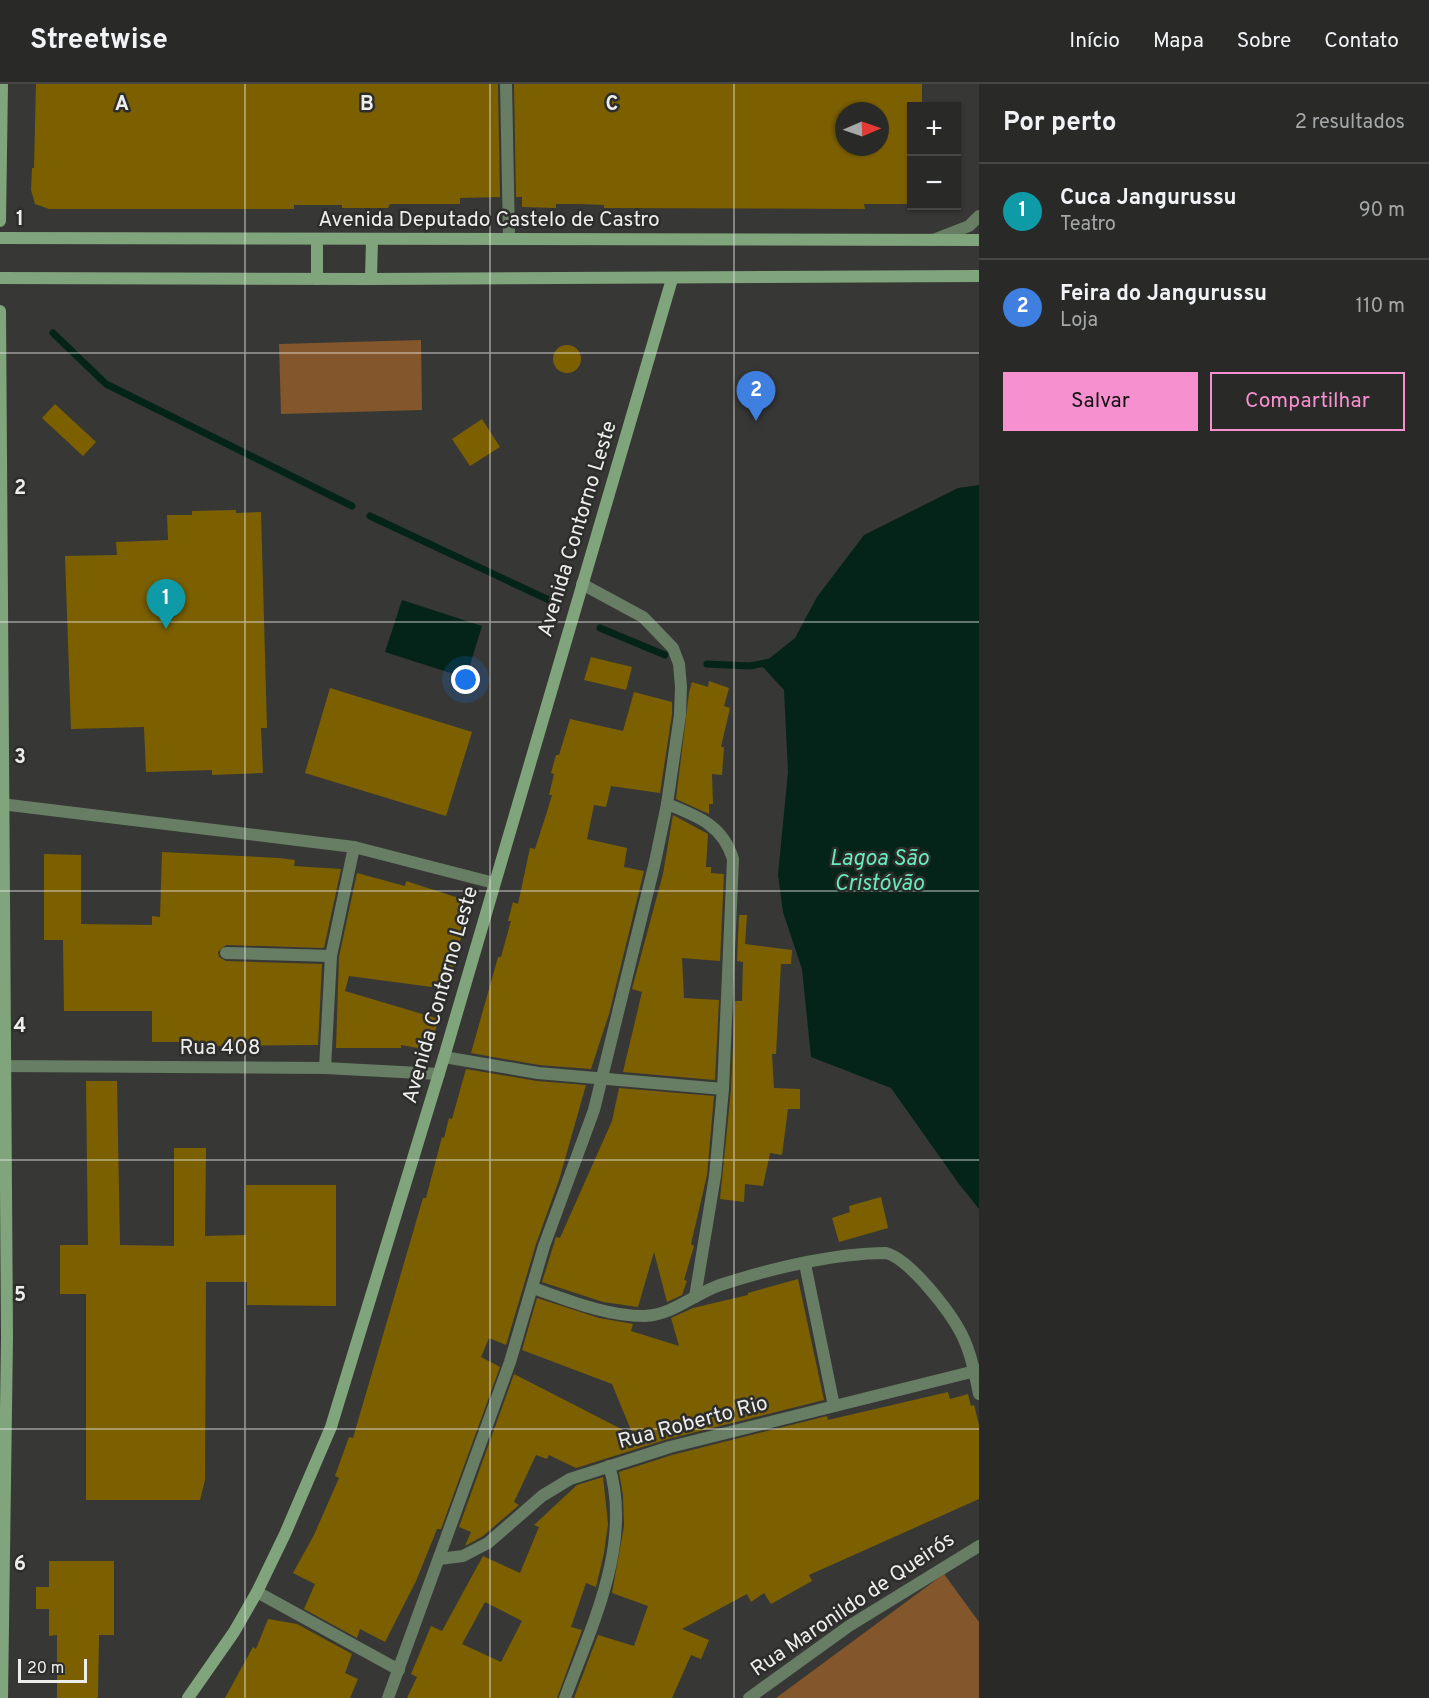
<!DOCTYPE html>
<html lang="pt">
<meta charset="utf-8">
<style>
:root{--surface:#292a28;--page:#353634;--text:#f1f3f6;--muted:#a5a7a8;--line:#454645;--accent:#f690cf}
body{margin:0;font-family:Overpass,sans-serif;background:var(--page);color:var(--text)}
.controls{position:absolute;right:18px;top:18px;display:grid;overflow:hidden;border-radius:0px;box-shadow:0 2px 4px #0004}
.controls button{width:54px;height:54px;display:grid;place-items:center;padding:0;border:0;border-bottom:2px solid var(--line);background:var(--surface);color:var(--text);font:30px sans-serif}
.compass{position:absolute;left:835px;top:18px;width:54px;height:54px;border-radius:50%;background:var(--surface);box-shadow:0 2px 4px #0004;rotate:88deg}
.scale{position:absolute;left:18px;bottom:15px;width:69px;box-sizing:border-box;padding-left:6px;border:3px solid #ededec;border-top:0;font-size:16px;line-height:21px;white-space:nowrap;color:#ededec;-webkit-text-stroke:4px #2d2d2b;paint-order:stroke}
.you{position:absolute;left:466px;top:596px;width:21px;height:21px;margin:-15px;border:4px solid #fff;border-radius:50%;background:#1a73e8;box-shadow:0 0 0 9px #1a73e833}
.badge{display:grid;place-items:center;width:39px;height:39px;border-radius:50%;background:var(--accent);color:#fff;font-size:20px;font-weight:700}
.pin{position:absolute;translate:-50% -50px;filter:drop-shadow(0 2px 3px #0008)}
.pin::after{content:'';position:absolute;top:32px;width:21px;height:18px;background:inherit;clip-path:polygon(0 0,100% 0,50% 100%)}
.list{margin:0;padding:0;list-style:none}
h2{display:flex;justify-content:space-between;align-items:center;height:78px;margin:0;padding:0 24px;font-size:26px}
h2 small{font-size:20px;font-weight:400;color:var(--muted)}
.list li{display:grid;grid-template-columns:39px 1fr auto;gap:18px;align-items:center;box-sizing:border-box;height:96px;padding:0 24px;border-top:2px solid var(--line)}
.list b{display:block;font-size:22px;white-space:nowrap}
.list p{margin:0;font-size:20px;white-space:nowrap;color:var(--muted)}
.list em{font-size:20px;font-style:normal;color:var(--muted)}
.actions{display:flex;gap:12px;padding:18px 24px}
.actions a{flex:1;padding:14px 0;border:2px solid var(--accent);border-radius:0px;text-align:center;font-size:21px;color:var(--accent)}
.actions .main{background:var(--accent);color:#111}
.map{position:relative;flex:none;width:979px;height:1614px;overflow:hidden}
header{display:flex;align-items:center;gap:36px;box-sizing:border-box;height:84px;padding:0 30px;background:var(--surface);border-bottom:2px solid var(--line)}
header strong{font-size:28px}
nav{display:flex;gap:33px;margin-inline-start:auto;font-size:21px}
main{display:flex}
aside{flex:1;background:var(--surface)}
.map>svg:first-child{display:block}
</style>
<header>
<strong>Streetwise</strong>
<nav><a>Início</a><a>Mapa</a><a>Sobre</a><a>Contato</a></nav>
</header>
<main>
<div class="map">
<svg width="979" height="1614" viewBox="0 0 979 1614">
<rect width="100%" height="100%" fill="#373835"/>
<!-- green -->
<g fill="#83562c">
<path d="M 421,256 L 422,326 L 281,330 L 279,260 Z"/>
<path d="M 944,1490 L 979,1538 L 979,1614 L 776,1614 Z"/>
</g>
<!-- water -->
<g fill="#042319">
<path d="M 979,401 L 979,1125 L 959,1100 L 891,1004 L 811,973 L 802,885 L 783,828 L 778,791 L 788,688 L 784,606 L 761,581 L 795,554 L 817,513 L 864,451 L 958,404 Z"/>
<path d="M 402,516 L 482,542 L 466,594 L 385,568 Z"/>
</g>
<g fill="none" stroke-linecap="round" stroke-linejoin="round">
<!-- stream -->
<g stroke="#042319" stroke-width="7">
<path d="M 53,249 L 106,300 L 352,422"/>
<path d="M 370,432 L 551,517"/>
<path d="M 600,544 L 665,571"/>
<path d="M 707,580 L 750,582 L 770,578"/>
</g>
</g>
<!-- building -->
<g fill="#7c6000" fill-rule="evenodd">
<path d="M 36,0 L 498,0 L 500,113 L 460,114 L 460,120 L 390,120 L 388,124 L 342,124 L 342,121 L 294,121 L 294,125 L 49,125 L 35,120 L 31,106 L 32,84 L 34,84 Z"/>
<path d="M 514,0 L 922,0 L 922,22 L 912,22 L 912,120 L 864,120 L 865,125 L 604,124 L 604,121 L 580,120 L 556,120 L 556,124 L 522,123 L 522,113 L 516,113 ZM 844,27 L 880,27 L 880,63 L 844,63 Z"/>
<circle cx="567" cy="275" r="14"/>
<path d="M 55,320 L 96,358 L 83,372 L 42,334 Z"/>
<path d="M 482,335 L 500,363 L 470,382 L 452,355 Z"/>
<path d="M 236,426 L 236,429 L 261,428 L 267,644 L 261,644 L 263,689 L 212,691 L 212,686 L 146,688 L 144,643 L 71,645 L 65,472 L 117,471 L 116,458 L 168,456 L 167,431 L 192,431 L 192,427 Z"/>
<path d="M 591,573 L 632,583 L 626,606 L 584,596 Z"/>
<path d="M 709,597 L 729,604 L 724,622 L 730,624 L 721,663 L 724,663 L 722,691 L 712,690 L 713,720 L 709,720 L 709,730 L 676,715 L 689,609 L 692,598 L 708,603 Z"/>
<path d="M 330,604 L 472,648 L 446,732 L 305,689 Z"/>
<path d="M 634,608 L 672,618 L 672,630 L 660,709 L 611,702 L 606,723 L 594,721 L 587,755 L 627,764 L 624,783 L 644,787 L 609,930 L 591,985 L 539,981 L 471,969 L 495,884 L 498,873 L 501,873 L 511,837 L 508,837 L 513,818 L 518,820 L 530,764 L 535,765 L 546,731 L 552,711 L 549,711 L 554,690 L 551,689 L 556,671 L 559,671 L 570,635 L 623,647 Z"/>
<path d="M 673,731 L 708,750 L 706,783 L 711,783 L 711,789 L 724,790 L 720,877 L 682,874 L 684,914 L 719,916 L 715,996 L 623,988 L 642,908 L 632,905 L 663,790 Z"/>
<path d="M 162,768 L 279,774 L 295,776 L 294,782 L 341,785 L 324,864 L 226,861 L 218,868 L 219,873 L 226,877 L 322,880 L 318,961 L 211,962 L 211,958 L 152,958 L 152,927 L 64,927 L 63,856 L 44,856 L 44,770 L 81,771 L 81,840 L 152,841 L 152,832 L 160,833 Z"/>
<path d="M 357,789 L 405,802 L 406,797 L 471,818 L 447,905 L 349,892 L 345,907 L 439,935 L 429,966 L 401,961 L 401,964 L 336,964 L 339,873 Z"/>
<path d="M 739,831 L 747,831 L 745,860 L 792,866 L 791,880 L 781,880 L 776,970 L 772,970 L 774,1004 L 800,1005 L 800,1025 L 788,1025 L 782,1071 L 770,1069 L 763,1102 L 745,1100 L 744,1118 L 720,1115 L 731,1006 L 735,917 L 742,917 L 743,878 L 737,877 Z"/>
<path d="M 466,985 L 537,997 L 586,1001 L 559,1096 L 536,1160 L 506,1261 L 489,1254 L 481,1273 L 500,1283 L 441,1445 L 437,1445 L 416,1497 L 385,1558 L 360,1545 L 357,1554 L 304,1525 L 315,1500 L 293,1489 L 314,1451 L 339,1394 L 335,1392 L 349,1353 L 353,1354 L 423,1114 L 426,1114 L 442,1053 L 444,1054 L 449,1034 L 452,1035 Z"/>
<path d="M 86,997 L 117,997 L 120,1161 L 174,1162 L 174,1064 L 206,1064 L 205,1152 L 246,1151 L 246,1101 L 336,1101 L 336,1222 L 247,1221 L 247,1198 L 206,1198 L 205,1396 L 200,1416 L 86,1416 L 86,1210 L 60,1210 L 60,1161 L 88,1161 Z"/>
<path d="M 619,1004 L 714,1012 L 707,1091 L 691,1160 L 694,1162 L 684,1196 L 687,1197 L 682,1211 L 667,1218 L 654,1168 L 638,1223 L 603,1218 L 542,1198 L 556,1153 L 560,1154 L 612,1037 Z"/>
<path d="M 881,1113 L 888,1144 L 839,1158 L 832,1134 L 850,1128 L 849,1122 Z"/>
<path d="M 798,1195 L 824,1316 L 668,1355 L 576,1384 L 549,1371 L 547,1375 L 536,1371 L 514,1418 L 519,1421 L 483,1452 L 465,1462 L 471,1448 L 459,1443 L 514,1290 L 633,1351 L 612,1300 L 522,1266 L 537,1214 L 599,1234 L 633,1240 L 631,1247 L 679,1262 L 671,1234 L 693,1224 L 748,1211 L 748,1209 Z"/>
<path d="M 948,1308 L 950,1315 L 968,1310 L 971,1322 L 974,1321 L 979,1341 L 979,1415 L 809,1491 L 812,1497 L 771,1520 L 764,1509 L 751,1518 L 747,1510 L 682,1545 L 709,1556 L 701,1575 L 691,1571 L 672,1614 L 574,1614 L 598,1551 L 634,1562 L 648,1522 L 612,1509 L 624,1442 L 623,1411 L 619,1388 L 672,1371 L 827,1332 L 828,1336 Z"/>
<path d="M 603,1393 L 608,1440 L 604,1469 L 596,1503 L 586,1499 L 571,1543 L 582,1546 L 557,1614 L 407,1614 L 417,1593 L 411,1590 L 431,1542 L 442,1547 L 483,1472 L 520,1489 L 539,1443 L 534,1441 L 577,1401 ZM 485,1518 L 522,1537 L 501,1578 L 462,1560 Z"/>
<path d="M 49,1477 L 114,1477 L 114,1551 L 99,1551 L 98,1614 L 57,1614 L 57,1551 L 49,1552 L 49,1525 L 36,1525 L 36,1503 L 49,1503 Z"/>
<path d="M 268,1535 L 297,1540 L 352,1570 L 345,1589 L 358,1595 L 350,1614 L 225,1614 L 253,1563 L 256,1565 Z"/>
</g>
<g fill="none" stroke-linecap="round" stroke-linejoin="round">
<!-- street -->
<g stroke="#677d64" stroke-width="12">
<path d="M 506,0 L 509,153"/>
<path d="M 933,156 L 969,142 L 979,132"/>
<path d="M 1,720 L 354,763"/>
<path d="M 667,720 C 697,732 723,741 733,775 L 723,1005 L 715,1092 L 695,1213"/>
<path d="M 226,869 L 331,872"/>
<path d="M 444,973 L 538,989 L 723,1005"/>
<path d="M 0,982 L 325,984 L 439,990"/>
<path d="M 325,984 L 331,872 L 354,763 L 494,799"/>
<path d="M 805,1180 L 834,1322"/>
<path d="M 533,1204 C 568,1216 606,1232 644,1232 C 673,1231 694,1210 720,1201 C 769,1185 835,1169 886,1169 C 910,1175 951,1229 962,1251 C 971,1269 975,1291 979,1310"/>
<path d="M 439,1475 L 463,1472 L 488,1459 L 542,1412 L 570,1395 L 670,1363 L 979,1286"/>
<path d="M 257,1508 L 399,1586"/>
<path d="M 388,1614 L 510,1278 L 544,1162 L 594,1026 L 655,778 L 667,720 L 680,631 L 681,603 L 679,580 L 673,564 L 643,533 L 582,500"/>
<path d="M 565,1614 C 591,1543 633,1459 609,1382"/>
<path d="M 749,1614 L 849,1542 L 979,1462"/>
</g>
<!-- secondary -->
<g stroke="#80a47b" stroke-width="12">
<path d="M 0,137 L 2,0"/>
<path d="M 0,154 L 979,156"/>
<path d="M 317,155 L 317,195"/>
<path d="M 0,194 L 371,195 L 979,192"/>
<path d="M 371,195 L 372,155"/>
<path d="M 0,227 L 7,1253 L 2,1614"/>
<path d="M 188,1614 L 234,1548 L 257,1508 L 285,1450 L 331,1343 L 444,973 L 672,195"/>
</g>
</g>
<!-- grid -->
<path fill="none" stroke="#ededec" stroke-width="1.5" stroke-opacity="0.55" d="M 245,0 L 245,1614M 490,0 L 490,1614M 734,0 L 734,1614M 0,269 L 979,269M 0,538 L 979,538M 0,807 L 979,807M 0,1076 L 979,1076M 0,1345 L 979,1345"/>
<g text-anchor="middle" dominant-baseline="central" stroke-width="5" stroke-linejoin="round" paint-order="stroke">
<!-- street labels -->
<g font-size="21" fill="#ededec" stroke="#2d2d2b">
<text x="489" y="136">Avenida Deputado Castelo de Castro</text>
<text transform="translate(578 445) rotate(-73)">Avenida Contorno Leste</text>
<text transform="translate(441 911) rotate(-74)">Avenida Contorno Leste</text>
<text x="220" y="964">Rua 408</text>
<text transform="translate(693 1339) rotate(-15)">Rua Roberto Rio</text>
<text transform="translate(853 1521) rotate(-34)">Rua Maronildo de Queirós</text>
</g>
<!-- water labels -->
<g font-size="22" font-style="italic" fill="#67ebbf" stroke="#2d2d2b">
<text x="879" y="775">Lagoa São<tspan x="879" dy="25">Cristóvão</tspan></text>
</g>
</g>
<g font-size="20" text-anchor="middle" font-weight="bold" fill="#ededec" stroke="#2d2d2b" stroke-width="5" stroke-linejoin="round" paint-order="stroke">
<text x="122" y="26">A</text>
<text x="367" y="26">B</text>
<text x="612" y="26">C</text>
<text x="20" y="141">1</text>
<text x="20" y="410">2</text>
<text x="20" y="679">3</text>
<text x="20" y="948">4</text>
<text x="20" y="1217">5</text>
<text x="20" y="1486">6</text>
</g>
</svg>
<div class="controls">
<button>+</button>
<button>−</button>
</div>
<svg class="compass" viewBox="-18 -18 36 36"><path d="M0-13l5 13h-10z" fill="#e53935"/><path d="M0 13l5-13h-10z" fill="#a5a7a8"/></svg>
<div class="scale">20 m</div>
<div class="you"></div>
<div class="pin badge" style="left:166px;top:545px;background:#0f9aa8">1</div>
<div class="pin badge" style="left:756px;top:337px;background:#3f7fe0">2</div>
</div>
<aside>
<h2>Por perto<small>2 resultados</small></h2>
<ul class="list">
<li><span class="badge" style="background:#0f9aa8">1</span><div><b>Cuca Jangurussu</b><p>Teatro</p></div><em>90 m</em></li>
<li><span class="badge" style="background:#3f7fe0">2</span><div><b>Feira do Jangurussu</b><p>Loja</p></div><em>110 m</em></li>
</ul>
<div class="actions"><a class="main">Salvar</a><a>Compartilhar</a></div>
</aside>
</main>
